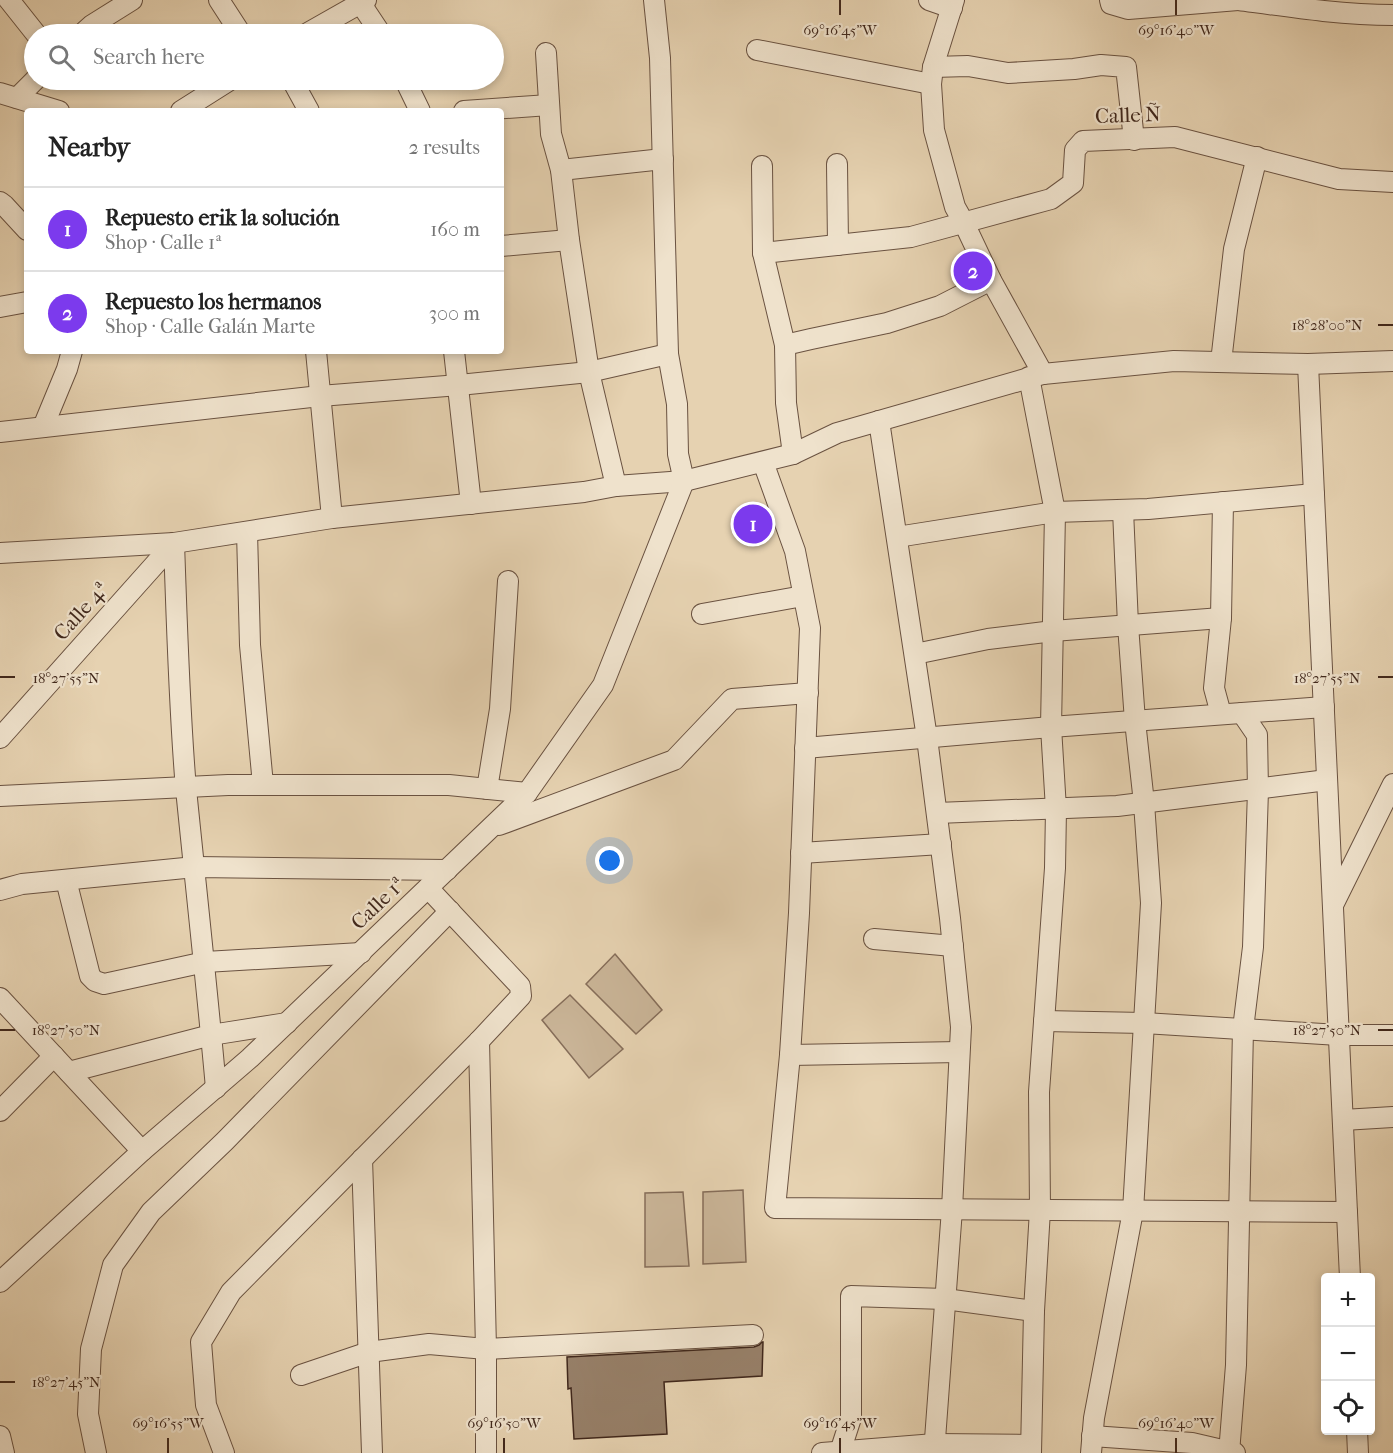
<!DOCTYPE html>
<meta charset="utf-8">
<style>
:root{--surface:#fff;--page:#f2f2f2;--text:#222;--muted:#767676;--line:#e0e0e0;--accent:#7c3aed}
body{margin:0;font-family:"IM FELL French Canon",serif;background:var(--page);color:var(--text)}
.controls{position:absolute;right:18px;bottom:18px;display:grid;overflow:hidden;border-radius:6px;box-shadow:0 3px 9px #0003}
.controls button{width:54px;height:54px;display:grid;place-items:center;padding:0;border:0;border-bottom:2px solid var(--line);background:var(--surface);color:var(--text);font:30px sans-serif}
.you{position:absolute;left:610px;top:861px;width:21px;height:21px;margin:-15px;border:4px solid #fff;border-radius:50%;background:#1a73e8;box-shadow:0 0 0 9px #1a73e833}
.badge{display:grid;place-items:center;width:39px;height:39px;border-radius:50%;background:var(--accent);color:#fff;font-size:20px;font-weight:700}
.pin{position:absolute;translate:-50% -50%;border:3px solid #fff;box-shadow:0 2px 6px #0006}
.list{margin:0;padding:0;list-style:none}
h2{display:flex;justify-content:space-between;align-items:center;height:78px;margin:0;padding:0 24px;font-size:26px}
h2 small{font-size:20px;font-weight:400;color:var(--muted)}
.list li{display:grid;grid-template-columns:39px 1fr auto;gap:18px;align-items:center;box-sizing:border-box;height:84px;padding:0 24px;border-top:2px solid var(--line)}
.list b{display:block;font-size:22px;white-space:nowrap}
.list p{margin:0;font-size:20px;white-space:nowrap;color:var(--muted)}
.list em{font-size:20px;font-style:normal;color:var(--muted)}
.icon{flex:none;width:33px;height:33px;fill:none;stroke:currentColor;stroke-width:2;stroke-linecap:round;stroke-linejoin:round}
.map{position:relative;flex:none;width:1393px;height:1453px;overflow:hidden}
.search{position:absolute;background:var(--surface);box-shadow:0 3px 9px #0003;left:24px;top:24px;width:480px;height:66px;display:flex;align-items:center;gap:15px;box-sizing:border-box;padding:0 21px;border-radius:33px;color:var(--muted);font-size:22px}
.panel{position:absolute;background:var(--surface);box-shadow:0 3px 9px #0003;left:24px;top:108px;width:480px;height:246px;border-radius:6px}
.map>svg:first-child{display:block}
</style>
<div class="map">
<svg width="1393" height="1453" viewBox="0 0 1393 1453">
<rect width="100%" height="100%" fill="#e6d2b1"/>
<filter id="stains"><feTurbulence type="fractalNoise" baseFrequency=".00333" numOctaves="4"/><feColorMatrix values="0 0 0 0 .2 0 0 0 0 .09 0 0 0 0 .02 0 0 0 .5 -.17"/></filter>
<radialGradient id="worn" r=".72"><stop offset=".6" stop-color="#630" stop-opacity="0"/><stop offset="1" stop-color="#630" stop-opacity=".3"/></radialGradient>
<!-- green -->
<g fill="#cab598" stroke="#866e5a" stroke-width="1.5">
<path d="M 615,954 L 662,1010 L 636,1034 L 586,984 Z"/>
<path d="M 570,995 L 623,1049 L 589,1078 L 542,1020 Z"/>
<path d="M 743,1190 L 746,1262 L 703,1264 L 703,1192 Z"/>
<path d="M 683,1192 L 689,1266 L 645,1267 L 645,1193 Z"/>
</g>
<!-- building -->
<path fill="#978069" stroke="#41281c" stroke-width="1.5" d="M 762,1342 L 763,1342 L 762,1376 L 664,1382 L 667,1434 L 574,1439 L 571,1388 L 568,1389 L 567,1357 L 754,1347 L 759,1345 Z"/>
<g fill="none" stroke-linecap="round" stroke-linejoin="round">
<!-- minor casing -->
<g stroke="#6a5241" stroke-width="22">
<g id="minor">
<path d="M 9,0 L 36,34"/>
<path d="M 219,0 L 241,34"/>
<path d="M 929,0 L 952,8"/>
<path d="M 954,0 L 933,67 L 931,84 L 934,130 L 955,207 L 964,223 L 991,280 L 1043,374"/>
<path d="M 1110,0 L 1111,4 L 1128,9 L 1238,0"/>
<path d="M 1239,0 C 1290,7 1342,15 1393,15"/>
<path d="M 361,4 L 381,34"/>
<path d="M 82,34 L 92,25 L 132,0"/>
<path d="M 306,34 L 366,0"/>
<path d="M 757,50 L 931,84"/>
<path d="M 546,53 L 551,134 L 561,170 L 569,240 L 589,372 L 616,486"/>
<path d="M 933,67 L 968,66 L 1008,73 L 1074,69 L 1101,65 L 1126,67 L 1134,140"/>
<path d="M 292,80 L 309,111"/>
<path d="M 405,80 L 420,111"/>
<path d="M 0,93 L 59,111"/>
<path d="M 17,98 L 35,80"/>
<path d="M 181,111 L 230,80"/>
<path d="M 464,111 L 549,105"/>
<path d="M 837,164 L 838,245"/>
<path d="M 762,166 L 763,253 L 785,345"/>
<path d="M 561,170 L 663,159"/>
<path d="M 0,202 L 4,205 L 27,230"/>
<path d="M 501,246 L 569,240"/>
<path d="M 763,253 L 911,237 L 1051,199 L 1073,183 L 1075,150 L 1083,141 L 1175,137 L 1339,179 L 1393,182"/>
<path d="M 0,307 L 27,302"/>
<path d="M 316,351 L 332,518"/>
<path d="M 454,351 L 471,504"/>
<path d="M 1221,362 L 1234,249 L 1257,157"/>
<path d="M 1308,364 L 1350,1278"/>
<path d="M 1029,377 L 1055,512 L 1051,727 L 1056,809 L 1055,868 L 1039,1092 L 1040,1210 L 1034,1311 L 1031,1453"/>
<path d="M 879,421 L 927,738 L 950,918 L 961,1027 L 952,1209 L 934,1453"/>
<path d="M 43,427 L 67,369 L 72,351"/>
<path d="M 0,432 L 320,396 L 459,385 L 589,372 L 668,354"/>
<path d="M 793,454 L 786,403 L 785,345 L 811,339 L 887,323 L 940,306 L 991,280"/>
<path d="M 763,462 L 795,551 L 810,628 L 799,913 L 790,1055 L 775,1208 L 1347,1212"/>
<path d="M 247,532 L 250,645 L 263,785"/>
<path d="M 897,537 L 1055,512 L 1148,509 L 1314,494"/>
<path d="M 174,543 C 177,625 179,707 186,789 C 196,888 207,988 216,1088"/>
<path d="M 0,553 L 174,543 L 332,518 L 584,492 L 616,486 L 684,481 L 793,454 L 837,433 L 1043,374 L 1174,361 L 1308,364 L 1393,361"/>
<path d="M 702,614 L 803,596"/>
<path d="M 915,654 L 988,639 L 1053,631 L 1221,618"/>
<path d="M 1221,714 L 1214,688 L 1221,618 L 1223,502"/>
<path d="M 0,738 L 174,543"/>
<path d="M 805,748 L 1051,727 L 1324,707"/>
<path d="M 487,789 L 500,709 L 508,581"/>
<path d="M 0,796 L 228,785 L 449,785 L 527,793"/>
<path d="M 937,813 L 1117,806 L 1327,780"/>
<path d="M 499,825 L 674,760 L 732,699 L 808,693"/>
<path d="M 801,853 L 941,844"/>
<path d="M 66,880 L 90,976 L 95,981 L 104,984 L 205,962 L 361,953"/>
<path d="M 0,890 L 22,884 L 195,867 L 447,870"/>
<path d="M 1334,903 L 1393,784"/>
<path d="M 874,939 L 953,946"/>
<path d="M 0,998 L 142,1151"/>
<path d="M 1044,1021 L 1144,1023 L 1339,1035 L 1393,1035"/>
<path d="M 479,1041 L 486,1349 L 486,1453"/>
<path d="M 790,1055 L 959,1052"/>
<path d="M 69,1072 L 211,1035 L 287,1023"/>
<path d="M 0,1111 L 54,1056"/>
<path d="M 1343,1120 L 1393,1117"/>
<path d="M 362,1159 L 372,1453"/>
<path d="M 0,1282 L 142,1151 L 250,1058 L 527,793 L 603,685 L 684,481 L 678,454 L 677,404 L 668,354 L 660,58 L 654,0"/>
<path d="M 301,1375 L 369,1352 L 429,1344 L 486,1349 L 753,1335"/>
<path d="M 1357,1430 L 1358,1453"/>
<path d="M 0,1436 L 4,1453"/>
<path d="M 1092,1436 L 1192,1443 L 1235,1453"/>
<path d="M 840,1452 L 851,1418 L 851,1296 L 945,1299 L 1034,1311"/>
<path d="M 96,1453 L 88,1414 L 91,1349 L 113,1265 L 151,1212 L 225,1141 L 450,911"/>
<path d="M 224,1453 L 206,1405 L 201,1342 L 231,1292 L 479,1041 L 521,996 L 520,986 L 428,888"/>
<path d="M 822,1453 L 935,1444 L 1031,1445"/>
<path d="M 1091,1453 L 1094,1418 L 1133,1211 L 1151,903 L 1144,803 L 1135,721 L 1128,625 L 1123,510"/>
<path d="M 1229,1453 L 1236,1365 L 1243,1029 L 1253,947 L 1258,790 L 1257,735 L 1242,713"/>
</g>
</g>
<!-- minor -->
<use href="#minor" stroke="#efe2cc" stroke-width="20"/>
</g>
<!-- ticks -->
<path fill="none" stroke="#41281c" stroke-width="2" d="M 840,0 L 840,15M 1176,0 L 1176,15M 1378,325 L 1393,325M 0,677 L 15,677M 1378,677 L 1393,677M 0,1030 L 15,1030M 1378,1030 L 1393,1030M 0,1382 L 15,1382M 168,1438 L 168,1453M 504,1438 L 504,1453M 840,1438 L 840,1453M 1176,1438 L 1176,1453"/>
<g text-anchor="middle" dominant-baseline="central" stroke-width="4.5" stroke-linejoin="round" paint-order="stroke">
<!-- street labels -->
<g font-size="21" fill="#41281c" stroke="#efe2cc">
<text transform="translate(1128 115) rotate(-2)">Calle Ñ</text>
<text transform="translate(81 611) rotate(-48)">Calle 4ª</text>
<text transform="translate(378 903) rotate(-44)">Calle 1ª</text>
</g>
</g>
<g font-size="15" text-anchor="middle" fill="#41281c" stroke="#efe2cc" stroke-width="4.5" stroke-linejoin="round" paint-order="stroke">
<text x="840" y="35">69°16'45"W</text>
<text x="1176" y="35">69°16'40"W</text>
<text x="1327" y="330">18°28'00"N</text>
<text x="66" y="683">18°27'55"N</text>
<text x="1327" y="683">18°27'55"N</text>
<text x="66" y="1035">18°27'50"N</text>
<text x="1327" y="1035">18°27'50"N</text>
<text x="66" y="1387">18°27'45"N</text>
<text x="168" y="1428">69°16'55"W</text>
<text x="504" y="1428">69°16'50"W</text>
<text x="840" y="1428">69°16'45"W</text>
<text x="1176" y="1428">69°16'40"W</text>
</g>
<rect width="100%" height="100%" filter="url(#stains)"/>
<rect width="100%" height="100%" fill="url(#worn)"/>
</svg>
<div class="controls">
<button>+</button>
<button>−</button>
<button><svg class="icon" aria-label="locate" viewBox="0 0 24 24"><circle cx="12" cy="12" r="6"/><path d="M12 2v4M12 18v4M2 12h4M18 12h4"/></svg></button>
</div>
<div class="you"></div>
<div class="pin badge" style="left:753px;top:524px">1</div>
<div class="pin badge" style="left:973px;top:271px">2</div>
<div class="search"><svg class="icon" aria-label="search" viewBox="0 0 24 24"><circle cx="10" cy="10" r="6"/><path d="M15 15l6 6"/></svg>Search here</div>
<section class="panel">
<h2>Nearby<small>2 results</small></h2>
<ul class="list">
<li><span class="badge">1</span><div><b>Repuesto erik la solución</b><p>Shop · Calle 1ª</p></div><em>160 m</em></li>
<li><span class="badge">2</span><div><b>Repuesto los hermanos</b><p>Shop · Calle Galán Marte</p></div><em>300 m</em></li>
</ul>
</section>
</div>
